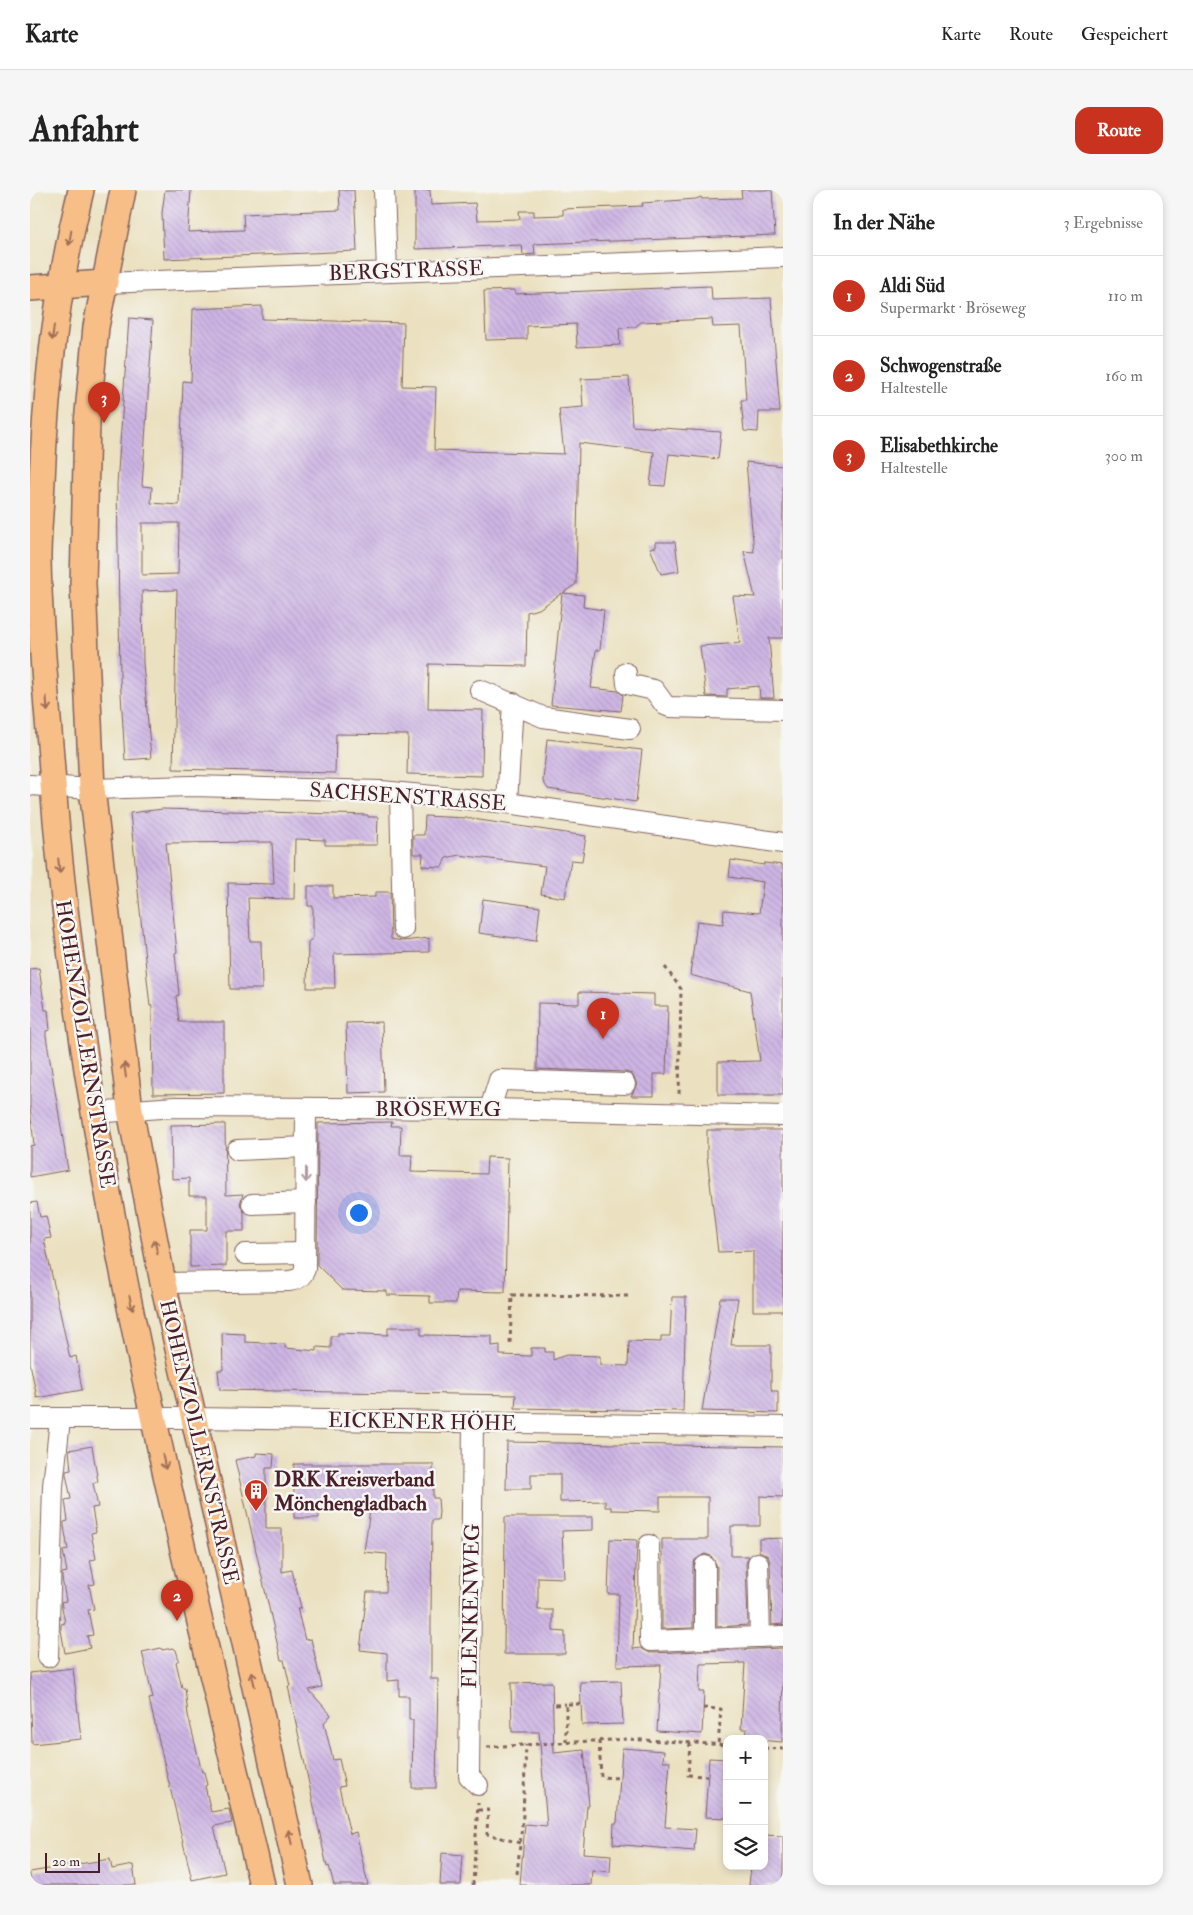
<!DOCTYPE html>
<html lang="de">
<meta charset="utf-8">
<style>
:root{--surface:#fff;--page:#f6f6f6;--text:#222;--muted:#767676;--line:#e0e0e0;--accent:#c8321e}
body{margin:0;font-family:"IM FELL Double Pica",serif;background:var(--page);color:var(--text)}
.controls{position:absolute;right:15px;bottom:15px;display:grid;overflow:hidden;border-radius:10px;box-shadow:0 2px 8px #0003}
.controls button{width:45px;height:45px;display:grid;place-items:center;padding:0;border:0;border-bottom:1px solid var(--line);background:var(--surface);color:var(--text);font:25px sans-serif}
.scale{position:absolute;left:15px;bottom:12px;width:55px;box-sizing:border-box;padding-left:5px;border:2px solid #4a1f2b;border-top:0;font-size:14px;line-height:18px;white-space:nowrap;color:#4a1f2b;-webkit-text-stroke:4px #f6f6f2;paint-order:stroke}
.you{position:absolute;left:328px;top:1022px;width:18px;height:18px;margin:-12px;border:4px solid #fff;border-radius:50%;background:#1a73e8;box-shadow:0 0 0 8px #1a73e833}
.badge{display:grid;place-items:center;width:32px;height:32px;border-radius:50%;background:var(--accent);color:#fff;font-size:16px;font-weight:700}
.pin{position:absolute;translate:-50% -41px;filter:drop-shadow(0 1px 2px #0008)}
.pin::after{content:'';position:absolute;top:26px;width:18px;height:15px;background:inherit;clip-path:polygon(0 0,100% 0,50% 100%)}
.list{margin:0;padding:0;list-style:none}
h2{display:flex;justify-content:space-between;align-items:center;height:65px;margin:0;padding:0 20px;font-size:21px}
h2 small{font-size:16px;font-weight:400;color:var(--muted)}
.list li{display:grid;grid-template-columns:32px 1fr auto;gap:15px;align-items:center;box-sizing:border-box;height:80px;padding:0 20px;border-top:1px solid var(--line)}
.list b{display:block;font-size:19px;white-space:nowrap}
.list p{margin:0;font-size:16px;white-space:nowrap;color:var(--muted)}
.list em{font-size:16px;font-style:normal;color:var(--muted)}
.icon{flex:none;width:28px;height:28px;fill:none;stroke:currentColor;stroke-width:2;stroke-linecap:round;stroke-linejoin:round}
.map{position:relative;flex:none;width:753px;height:1695px;overflow:hidden;border-radius:15px}
header{display:flex;align-items:center;gap:30px;box-sizing:border-box;height:70px;padding:0 25px;background:var(--surface);border-bottom:1px solid var(--line)}
header strong{font-size:24px}
nav{display:flex;gap:28px;margin-inline-start:auto;font-size:18px}
.intro{display:flex;align-items:center;justify-content:space-between;box-sizing:border-box;height:120px;padding:0 30px}
h1{margin:0;font-size:35px}
.button{padding:12px 22px;border-radius:15px;background:var(--accent);color:#fff;font-size:18px;font-weight:700}
main{display:flex;gap:30px;padding:0 30px}
aside{flex:1;background:var(--surface);border-radius:15px;box-shadow:0 2px 8px #0003}
.map>svg:first-child{display:block}
</style>
<header>
<strong>Karte</strong>
<nav><a>Karte</a><a>Route</a><a>Gespeichert</a></nav>
</header>
<div class="intro"><h1>Anfahrt</h1><a class="button">Route</a></div>
<main>
<div class="map">
<svg width="753" height="1695" viewBox="0 0 753 1695">
<defs>
<pattern id="building-back-hatch" width="6" height="6" patternUnits="userSpaceOnUse" patternTransform="scale(1.25)"><rect width="6" height="6" fill="#cdb5e4"/><path d="M-1 5l2 2M0 0l6 6M5-1l2 2" fill="none" stroke="#b29bc4"/></pattern>
</defs>
<rect width="100%" height="100%" fill="#f6f6f2"/>
<filter id="ink" filterUnits="userSpaceOnUse"><feTurbulence type="fractalNoise" baseFrequency=".02" numOctaves="2"/><feDisplacementMap in="SourceGraphic" scale="10" xChannelSelector="R" yChannelSelector="G"/><feConvolveMatrix kernelMatrix="1 2 1 2 8 2 1 2 1" color-interpolation-filters="sRGB"/></filter>
<filter id="wash" filterUnits="userSpaceOnUse"><feTurbulence type="fractalNoise" baseFrequency=".0096" numOctaves="4" result="noise"/><feDisplacementMap in="SourceGraphic" scale="20" xChannelSelector="R" yChannelSelector="G"/><feGaussianBlur stdDeviation="1.12" result="paint"/><feColorMatrix in="noise" values="0 0 0 0 0 0 0 0 0 0 0 0 0 0 0 0 0 1.4 0 .05"/><feComposite in="paint" operator="in"/></filter>
<g filter="url(#wash)">
<rect width="100%" height="100%" fill="#ebe1c0"/>
<g id="blocks">
<!-- building -->
<g fill="url(#building-back-hatch)" fill-rule="evenodd">
<path d="M 135,0 L 161,0 L 158,42 L 214,40 L 213,24 L 310,20 L 309,0 L 324,0 L 327,61 L 134,69 L 132,23 Z"/>
<path d="M 385,0 L 400,0 L 401,15 L 445,13 L 447,30 L 490,29 L 489,21 L 504,21 L 504,26 L 533,25 L 533,19 L 613,16 L 612,13 L 666,9 L 671,7 L 672,9 L 712,8 L 711,0 L 742,0 L 745,45 L 504,54 L 505,64 L 493,65 L 492,55 L 385,59 Z"/>
<path d="M 681,96 L 682,110 L 741,108 L 750,222 L 729,222 L 728,242 L 714,241 L 711,210 L 716,210 L 711,136 L 683,137 L 682,129 L 611,132 L 605,137 L 589,138 L 590,155 L 547,157 L 546,134 L 497,136 L 497,149 L 456,150 L 454,101 L 485,100 L 485,104 Z"/>
<path d="M 232,116 L 232,129 L 374,133 L 372,196 L 406,197 L 404,260 L 534,264 L 529,219 L 553,217 L 551,189 L 599,187 L 602,236 L 691,242 L 688,269 L 639,264 L 635,296 L 620,295 L 624,262 L 549,253 L 546,394 L 533,403 L 554,405 L 553,417 L 574,420 L 570,460 L 566,460 L 561,498 L 588,501 L 593,505 L 591,521 L 521,515 L 532,403 L 509,419 L 497,422 L 496,476 L 399,474 L 398,519 L 453,520 L 452,586 L 377,584 L 378,545 L 306,544 L 305,583 L 143,579 L 147,400 L 112,401 L 113,473 L 121,568 L 95,570 L 90,487 L 87,295 L 99,128 L 123,130 L 112,296 L 122,297 L 121,313 L 149,315 L 153,191 L 161,192 L 163,119 ZM 112,333 L 149,333 L 148,384 L 112,385 Z"/>
<path d="M 716,272 L 753,276 L 753,448 L 739,448 L 744,508 L 730,508 L 729,496 L 697,499 L 697,507 L 676,506 L 670,456 L 710,453 L 703,406 L 725,407 L 714,361 L 724,362 Z"/>
<path d="M 626,352 L 645,352 L 649,381 L 631,384 L 620,358 L 626,357 Z"/>
<path d="M 517,549 L 612,560 L 606,612 L 518,599 L 513,591 Z"/>
<path d="M 133,619 L 338,625 L 338,627 L 348,627 L 347,655 L 295,655 L 295,650 L 265,649 L 264,709 L 218,708 L 220,751 L 231,751 L 232,799 L 200,799 L 198,693 L 244,694 L 242,652 L 136,653 L 147,762 L 145,763 L 149,805 L 146,806 L 149,832 L 194,832 L 194,903 L 123,904 L 122,816 L 120,816 L 118,798 L 100,623 Z"/>
<path d="M 395,626 L 436,628 L 556,646 L 552,671 L 541,670 L 535,708 L 511,704 L 515,676 L 429,665 L 416,668 L 412,677 L 392,676 L 393,664 L 383,664 L 383,645 L 394,645 Z"/>
<path d="M 701,670 L 734,675 L 734,673 L 753,675 L 753,905 L 688,905 L 688,872 L 730,871 L 720,801 L 660,785 L 667,731 L 693,734 L 694,720 L 729,723 L 733,692 L 699,687 Z"/>
<path d="M 278,696 L 303,696 L 303,708 L 345,707 L 345,702 L 360,702 L 361,749 L 373,751 L 399,748 L 399,762 L 304,764 L 305,798 L 277,798 L 278,752 L 283,748 L 283,716 L 278,716 Z"/>
<path d="M 453,709 L 510,717 L 506,751 L 449,743 Z"/>
<path d="M 9,778 L 15,820 L 18,820 L 20,840 L 16,841 L 16,846 L 38,980 L 0,987 L 0,956 L 4,955 L 0,917 L 0,779 Z"/>
<path d="M 549,802 L 624,804 L 624,816 L 638,816 L 636,884 L 624,884 L 624,906 L 601,906 L 607,894 L 602,884 L 596,882 L 507,879 L 508,813 L 549,814 Z"/>
<path d="M 352,832 L 354,902 L 318,903 L 316,833 Z"/>
<path d="M 362,932 L 361,936 L 371,936 L 370,965 L 382,965 L 381,982 L 456,984 L 457,967 L 478,968 L 475,1102 L 427,1101 L 426,1113 L 400,1113 L 400,1106 L 357,1105 L 357,1101 L 312,1100 L 287,1075 L 288,933 Z"/>
<path d="M 195,934 L 196,1005 L 213,1004 L 210,1014 L 214,1022 L 214,1041 L 196,1041 L 196,1076 L 160,1077 L 160,1040 L 177,1040 L 177,1006 L 159,1006 L 159,988 L 142,989 L 141,935 Z"/>
<path d="M 677,940 L 753,940 L 753,1121 L 723,1121 L 723,1061 L 688,1062 L 677,966 Z"/>
<path d="M 7,1012 L 10,1027 L 16,1026 L 21,1048 L 14,1049 L 40,1168 L 46,1166 L 52,1200 L 7,1208 L 0,1173 L 0,1013 Z"/>
<path d="M 642,1107 L 656,1107 L 653,1221 L 485,1218 L 486,1205 L 190,1200 L 188,1180 L 193,1180 L 192,1143 L 215,1144 L 215,1152 L 255,1154 L 255,1158 L 287,1161 L 287,1157 L 301,1158 L 301,1146 L 308,1146 L 308,1143 L 358,1145 L 358,1137 L 391,1137 L 391,1145 L 462,1146 L 462,1156 L 470,1155 L 470,1165 L 501,1166 L 501,1158 L 515,1158 L 515,1162 L 523,1162 L 523,1170 L 536,1165 L 570,1166 L 570,1175 L 598,1176 L 599,1151 L 631,1152 L 631,1146 L 640,1146 Z"/>
<path d="M 690,1108 L 708,1108 L 701,1155 L 741,1155 L 741,1198 L 742,1201 L 748,1201 L 748,1223 L 672,1221 Z"/>
<path d="M 477,1252 L 753,1257 L 753,1307 L 730,1306 L 730,1336 L 701,1336 L 701,1366 L 719,1366 L 716,1373 L 718,1435 L 687,1437 L 687,1376 L 681,1366 L 675,1364 L 665,1370 L 663,1376 L 663,1438 L 632,1439 L 632,1349 L 678,1349 L 678,1307 L 630,1307 L 630,1321 L 581,1320 L 581,1317 L 575,1317 L 575,1311 L 530,1312 L 530,1284 L 501,1284 L 501,1299 L 476,1299 Z"/>
<path d="M 62,1256 L 68,1292 L 63,1293 L 68,1317 L 62,1318 L 66,1342 L 61,1343 L 66,1369 L 60,1370 L 65,1394 L 59,1395 L 64,1419 L 58,1420 L 63,1445 L 57,1446 L 60,1458 L 35,1463 L 31,1440 L 31,1434 L 35,1433 L 31,1412 L 36,1411 L 32,1388 L 32,1383 L 37,1382 L 33,1361 L 38,1360 L 34,1336 L 34,1332 L 38,1331 L 35,1310 L 41,1309 L 36,1284 L 36,1281 L 41,1280 L 39,1260 Z"/>
<path d="M 226,1263 L 244,1264 L 243,1278 L 236,1278 L 236,1339 L 252,1339 L 252,1382 L 262,1380 L 271,1418 L 267,1418 L 275,1450 L 281,1449 L 292,1497 L 279,1500 L 301,1525 L 294,1533 L 303,1570 L 309,1569 L 315,1596 L 309,1597 L 320,1644 L 326,1642 L 338,1695 L 304,1695 L 299,1676 L 297,1677 L 258,1496 L 260,1496 L 254,1470 L 251,1470 L 205,1270 L 226,1266 Z"/>
<path d="M 264,1274 L 403,1274 L 403,1308 L 408,1308 L 409,1322 L 408,1330 L 402,1330 L 401,1426 L 401,1489 L 408,1489 L 406,1598 L 382,1598 L 383,1530 L 379,1530 L 379,1506 L 369,1506 L 369,1490 L 357,1491 L 357,1463 L 330,1460 L 337,1402 L 356,1402 L 357,1364 L 334,1362 L 341,1312 L 289,1310 L 289,1328 L 264,1328 Z"/>
<path d="M 475,1327 L 563,1327 L 563,1340 L 532,1341 L 534,1388 L 508,1387 L 508,1420 L 523,1420 L 523,1441 L 535,1442 L 535,1464 L 474,1464 Z"/>
<path d="M 753,1348 L 753,1434 L 742,1435 L 740,1373 L 738,1366 L 729,1361 L 729,1349 Z"/>
<path d="M 580,1349 L 607,1350 L 603,1459 L 611,1458 L 620,1463 L 753,1458 L 752,1552 L 716,1549 L 717,1539 L 711,1539 L 715,1473 L 670,1474 L 669,1502 L 674,1502 L 672,1544 L 627,1541 L 631,1475 L 587,1476 L 589,1404 L 578,1404 Z"/>
<path d="M 131,1458 L 132,1460 L 143,1458 L 146,1460 L 149,1470 L 146,1472 L 152,1498 L 155,1498 L 158,1525 L 172,1582 L 174,1582 L 177,1595 L 175,1596 L 181,1622 L 199,1619 L 202,1633 L 184,1636 L 195,1683 L 162,1690 L 119,1509 L 123,1508 L 112,1462 Z"/>
<path d="M 43,1478 L 51,1549 L 2,1554 L 0,1483 Z"/>
<path d="M 591,1491 L 593,1534 L 552,1535 L 550,1492 Z"/>
<path d="M 522,1492 L 524,1563 L 554,1560 L 559,1616 L 557,1616 L 553,1663 L 581,1665 L 580,1682 L 562,1680 L 561,1695 L 490,1695 L 495,1634 L 517,1636 L 509,1542 L 482,1542 L 481,1493 Z"/>
<path d="M 592,1558 L 634,1561 L 633,1571 L 640,1571 L 635,1637 L 666,1639 L 664,1661 L 583,1654 L 584,1633 L 587,1633 Z"/>
<path d="M 679,1568 L 697,1569 L 697,1628 L 675,1627 Z"/>
<path d="M 734,1645 L 753,1646 L 753,1695 L 719,1695 L 721,1676 L 734,1676 Z"/>
<path d="M 412,1663 L 433,1665 L 431,1695 L 410,1695 Z"/>
<path d="M 80,1669 L 82,1679 L 103,1675 L 106,1695 L 0,1695 L 0,1682 Z"/>
</g>
</g>
</g>
<g filter="url(#ink)">
<use href="#blocks" fill-opacity="0" stroke="#82635f" stroke-width="1"/>
<g fill="none" stroke-linecap="round" stroke-linejoin="round">
<!-- minor casing -->
<g stroke="#82635f" stroke-width="22">
<g id="minor">
<path d="M 354,0 L 357,81"/>
<path d="M 74,93 L 753,67"/>
<path d="M 596,483 L 597,494 L 624,500 L 635,515 L 640,517 L 753,520"/>
<path d="M 450,500 L 513,527 L 600,539"/>
<path d="M 0,595 L 62,599 L 161,596 L 351,601 L 477,613 L 753,653"/>
<path d="M 370,603 L 373,739"/>
<path d="M 477,613 L 483,513"/>
<path d="M 460,919 L 469,890 L 595,894"/>
<path d="M 63,923 L 145,917 L 460,919 L 753,926"/>
<path d="M 207,960 L 276,957"/>
<path d="M 222,1014 L 276,1012"/>
<path d="M 215,1064 L 275,1063"/>
<path d="M 133,1093 L 259,1091 C 268,1090 272,1087 275,1079 L 276,918"/>
<path d="M 0,1228 L 164,1228 L 753,1237"/>
<path d="M 443,1233 L 439,1586 L 448,1595"/>
<path d="M 619,1355 L 620,1451 L 753,1446"/>
<path d="M 728,1373 L 730,1447"/>
<path d="M 675,1376 L 675,1449"/>
<path d="M 18,1467 L 23,1296 L 30,1229"/>
</g>
</g>
<!-- major casing -->
<g stroke="#82635f" stroke-width="28">
<g id="major">
<path d="M 51,0 C 27,96 16,192 12,291 C 11,316 8,342 8,368 C 9,434 16,501 21,567 C 47,949 145,1323 232,1695"/>
<path d="M 93,0 L 66,137 L 57,233 L 53,394 L 62,599 L 100,920 L 133,1093 L 270,1695"/>
<path d="M 0,98 L 74,93"/>
</g>
</g>
<!-- path -->
<g stroke="#82635f" stroke-width="3" stroke-dasharray="4 4" stroke-linecap="butt">
<path d="M 635,777 L 651,799 L 649,906"/>
<path d="M 480,1153 L 482,1105 L 599,1106"/>
<path d="M 525,1515 L 536,1514"/>
<path d="M 673,1518 L 691,1519 L 688,1555"/>
<path d="M 569,1551 L 571,1587 L 590,1588"/>
<path d="M 536,1552 L 536,1514 L 551,1514"/>
<path d="M 660,1553 L 658,1585 L 677,1586"/>
<path d="M 457,1557 L 598,1549 L 697,1555"/>
<path d="M 734,1558 L 753,1559"/>
<path d="M 448,1620 L 458,1620 L 457,1644 L 490,1653"/>
<path d="M 487,1684 L 493,1625 L 496,1554"/>
<path d="M 443,1695 L 448,1613"/>
</g>
<!-- minor -->
<use href="#minor" stroke="#fff" stroke-width="20"/>
<!-- major -->
<use href="#major" stroke="#f7be87" stroke-width="25"/>
</g>
<!-- one-way arrows -->
<defs><path id="oneway-shaft" d="M-6 0H5M1.5-3L5.5 0L1.5 3" fill="none" stroke-width="1.6" stroke-linecap="round" stroke-linejoin="round" transform="scale(1.25)"/></defs>
<g stroke="#a06e59">
<use href="#oneway-shaft" transform="translate(40 48) rotate(100)"/>
<use href="#oneway-shaft" transform="translate(23 143) rotate(97)"/>
<use href="#oneway-shaft" transform="translate(17 514) rotate(86)"/>
<use href="#oneway-shaft" transform="translate(29 676) rotate(84)"/>
<use href="#oneway-shaft" transform="translate(95 880) rotate(-97)"/>
<use href="#oneway-shaft" transform="translate(126 1057) rotate(-101)"/>
<use href="#oneway-shaft" transform="translate(101 1113) rotate(78)"/>
<use href="#oneway-shaft" transform="translate(134 1272) rotate(78)"/>
<use href="#oneway-shaft" transform="translate(223 1489) rotate(-103)"/>
<use href="#oneway-shaft" transform="translate(260 1647) rotate(-103)"/>
</g>
<use stroke="#ae9aa0" href="#oneway-shaft" transform="translate(276 985) rotate(90)"/>
</g>
<!-- icons -->
<defs>
<g id="building-pin" transform="scale(1.25)"><path d="M0 17L-7.5 6A9.5 9.5 0 1 1 7.5 6Z" fill="#c8321e" stroke="#f6f6f2"/><path d="M-4-6H4V6H1V3H-1V6H-4ZM-2.5-4.3h1.7v1.8h-1.7ZM.8-4.3h1.7v1.8H.8ZM-2.5-1h1.7V.8h-1.7ZM.8-1h1.7V.8H.8Z" fill="#fff"/></g>
</defs>
<g fill-rule="evenodd">
<use href="#building-pin" x="226" y="1301"/>
</g>
<g text-anchor="middle" dominant-baseline="central" stroke-width="5" stroke-linejoin="round" paint-order="stroke">
<!-- street labels -->
<g font-size="21" fill="#4a1f2b" stroke="#f6f6f2">
<text transform="translate(376 81) rotate(-2)">BERGSTRASSE</text>
<text transform="translate(378 607) rotate(4)">SACHSENSTRASSE</text>
<text transform="translate(55 854) rotate(81)">HOHENZOLLERNSTRASSE</text>
<text x="408" y="919">BRÖSEWEG</text>
<text transform="translate(392 1232) rotate(1)">EICKENER HÖHE</text>
<text transform="translate(169 1252) rotate(77)">HOHENZOLLERNSTRASSE</text>
<text transform="translate(441 1416) rotate(-89)">FLENKENWEG</text>
</g>
<!-- poi labels -->
<g font-size="21" font-weight="bold" fill="#4a1f2b" stroke="#f6f6f2" text-anchor="start">
<text x="244" y="1289">DRK Kreisverband<tspan x="244" dy="24">Mönchengladbach</tspan></text>
</g>
</g>
</svg>
<div class="controls">
<button>+</button>
<button>−</button>
<button><svg class="icon" aria-label="layers" viewBox="0 0 24 24"><path d="M12 4l9 5-9 5-9-5zM3 14l9 5 9-5"/></svg></button>
</div>
<div class="scale">20 m</div>
<div class="you"></div>
<div class="pin badge" style="left:573px;top:849px">1</div>
<div class="pin badge" style="left:147px;top:1431px">2</div>
<div class="pin badge" style="left:74px;top:233px">3</div>
</div>
<aside>
<h2>In der Nähe<small>3 Ergebnisse</small></h2>
<ul class="list">
<li><span class="badge">1</span><div><b>Aldi Süd</b><p>Supermarkt · Bröseweg</p></div><em>110 m</em></li>
<li><span class="badge">2</span><div><b>Schwogenstraße</b><p>Haltestelle</p></div><em>160 m</em></li>
<li><span class="badge">3</span><div><b>Elisabethkirche</b><p>Haltestelle</p></div><em>300 m</em></li>
</ul>
</aside>
</main>
